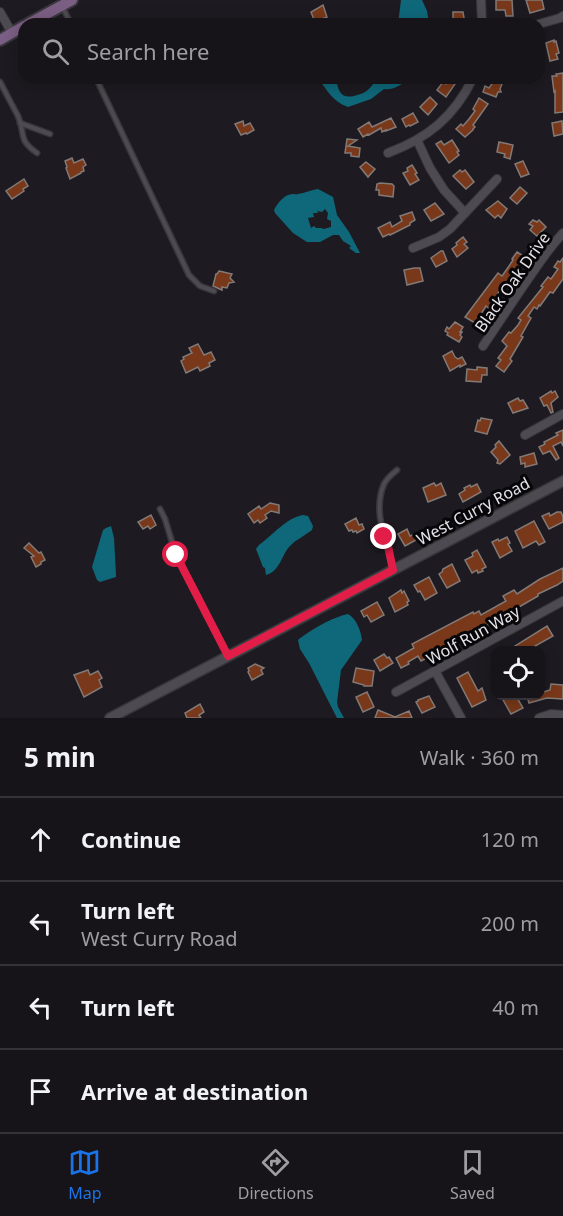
<!DOCTYPE html>
<meta charset="utf-8">
<style>
:root{--surface:#161419;--page:#232126;--text:#f1f3f6;--muted:#9e9ea2;--line:#353338;--accent:#1a73e8}
body{margin:0;font-family:"Noto Sans",sans-serif;background:var(--page);color:var(--text)}
.controls{position:absolute;right:18px;bottom:18px;display:grid;overflow:hidden;border-radius:12px;box-shadow:0 3px 15px #0003}
.controls button{width:54px;height:54px;display:grid;place-items:center;padding:0;border:0;border-bottom:2px solid var(--line);background:var(--surface);color:var(--text);font:30px sans-serif}
.stop{position:absolute;width:18px;height:18px;margin:-14px;border:4px solid #e11d48;border-radius:50%;background:#fff}
.stop.end{background:#e11d48;border-color:#fff;box-shadow:0 2px 6px #0008}
.list{margin:0;padding:0;list-style:none}
h2{display:flex;justify-content:space-between;align-items:center;height:78px;margin:0;padding:0 24px;font-size:26px}
h2 small{font-size:20px;font-weight:400;color:var(--muted)}
.list li{display:grid;grid-template-columns:39px 1fr auto;gap:18px;align-items:center;box-sizing:border-box;height:84px;padding:0 24px;border-top:2px solid var(--line)}
.list b{display:block;font-size:22px;white-space:nowrap}
.list p{margin:0;font-size:20px;white-space:nowrap;color:var(--muted)}
.list em{font-size:20px;font-style:normal;color:var(--muted)}
.icon{flex:none;width:33px;height:33px;fill:none;stroke:currentColor;stroke-width:2;stroke-linecap:round;stroke-linejoin:round}
.map{position:relative;flex:none;width:563px;height:718px;overflow:hidden}
.search{position:absolute;background:var(--surface);box-shadow:0 3px 15px #0003;left:18px;right:18px;top:18px;height:66px;display:flex;align-items:center;gap:15px;box-sizing:border-box;padding:0 21px;border-radius:18px;color:var(--muted);font-size:22px}
.sheet{height:414px;background:var(--surface)}
nav{display:flex;justify-content:space-around;align-items:center;box-sizing:border-box;height:84px;border-top:2px solid var(--line);background:var(--surface);font-size:16px;color:var(--muted)}
nav a{display:grid;justify-items:center;gap:3px}
nav .on{color:var(--accent)}
.map>svg:first-child{display:block}
</style>
<div class="map">
<svg width="563" height="718" viewBox="0 0 563 718">
<rect width="100%" height="100%" fill="#1d1b21"/>
<!-- water -->
<g fill="#0f687a" fill-rule="evenodd">
<path d="M 401,0 L 422,0 L 427,11 L 429,24 L 398,24 Z"/>
<path d="M 318,78 L 336,78 C 338,90 340,99 354,96 C 367,93 370,89 377,78 L 411,78 C 404,83 393,91 384,89 L 371,99 L 348,107 C 333,102 327,90 318,78 Z"/>
<path d="M 318,189 L 333,197 L 337,215 L 349,232 L 360,253 L 356,253 L 349,248 L 351,246 L 343,241 L 339,235 L 333,235 L 320,242 L 307,242 L 293,233 L 275,213 L 274,210 C 278,203 284,194 293,194 C 295,194 296,195 298,194 C 305,193 311,190 318,189 ZM 325,209 L 328,213 L 327,219 L 331,221 L 331,227 L 324,229 L 321,228 L 316,228 L 314,226 L 311,228 L 308,218 L 314,217 L 313,213 L 318,213 L 317,211 L 322,212 Z"/>
<path d="M 303,515 L 308,516 L 313,526 L 312,530 C 306,535 297,539 291,545 C 281,554 281,571 266,575 L 265,568 L 263,567 L 256,549 L 259,545 C 273,535 286,518 303,515 Z"/>
<path d="M 111,526 L 114,538 L 116,575 L 116,577 L 100,582 L 97,580 L 92,567 L 103,530 L 106,528 Z"/>
<path d="M 348,614 C 356,618 361,631 362,640 L 341,670 L 337,702 L 338,707 L 344,718 L 337,718 L 309,663 L 300,649 L 298,640 C 310,630 333,617 348,614 Z"/>
</g>
<!-- building -->
<g fill="#793819" stroke="#837a77" stroke-width="1.5">
<path d="M 496,0 L 512,0 L 513,16 L 506,16 L 505,10 L 496,10 Z"/>
<path d="M 526,0 L 542,0 L 544,9 L 530,13 Z"/>
<path d="M 323,5 L 327,17 L 315,22 L 311,12 Z"/>
<path d="M 453,12 L 463,12 L 465,24 L 453,24 Z"/>
<path d="M 554,40 L 554,42 L 556,41 L 559,53 L 556,54 L 558,59 L 550,61 L 546,43 Z"/>
<path d="M 563,73 L 563,112 L 555,113 L 555,91 L 554,92 L 552,76 L 557,76 L 556,74 Z"/>
<path d="M 449,80 L 455,84 L 446,97 L 437,90 L 443,82 L 446,84 Z"/>
<path d="M 494,81 L 502,84 L 500,89 L 501,92 L 498,92 L 496,97 L 483,92 L 485,86 L 489,88 Z"/>
<path d="M 430,97 L 437,104 L 428,115 L 420,107 Z"/>
<path d="M 479,98 L 488,104 L 473,125 L 475,127 L 473,129 L 473,130 L 465,137 L 456,129 L 461,124 L 463,126 L 469,119 L 475,111 L 473,109 Z"/>
<path d="M 413,113 L 418,122 L 410,126 L 409,125 L 406,127 L 402,119 Z"/>
<path d="M 391,118 L 396,127 L 386,131 L 386,130 L 382,132 L 381,128 L 369,135 L 368,134 L 363,137 L 358,129 L 369,122 L 372,127 Z"/>
<path d="M 243,121 L 244,126 L 250,123 L 254,130 L 247,134 L 246,133 L 241,135 L 235,124 Z"/>
<path d="M 562,121 L 563,134 L 554,136 L 552,123 Z"/>
<path d="M 347,139 L 357,140 L 348,146 L 360,148 L 359,157 L 351,156 L 351,153 L 345,153 Z"/>
<path d="M 452,140 L 459,151 L 457,152 L 459,155 L 449,163 L 436,144 L 441,141 L 444,145 Z"/>
<path d="M 499,142 L 513,145 L 510,159 L 504,157 L 505,154 L 497,152 Z"/>
<path d="M 72,158 L 74,163 L 83,159 L 86,165 L 83,167 L 84,171 L 81,172 L 81,173 L 70,179 L 66,168 L 67,167 L 65,161 Z"/>
<path d="M 523,161 L 529,174 L 521,177 L 515,164 Z"/>
<path d="M 366,162 L 375,169 L 368,177 L 360,167 Z"/>
<path d="M 412,165 L 417,173 L 415,174 L 419,180 L 410,185 L 403,173 L 408,171 L 407,168 Z"/>
<path d="M 460,170 L 462,172 L 465,170 L 474,182 L 466,189 L 453,176 Z"/>
<path d="M 24,179 L 28,186 L 23,189 L 24,191 L 12,199 L 6,191 Z"/>
<path d="M 380,183 L 392,184 L 394,186 L 393,197 L 379,195 L 379,190 L 376,190 L 377,184 Z"/>
<path d="M 520,187 L 527,193 L 517,204 L 510,198 Z"/>
<path d="M 498,201 L 507,209 L 501,218 L 498,215 L 495,218 L 486,210 Z"/>
<path d="M 435,203 L 444,214 L 431,221 L 424,210 Z"/>
<path d="M 412,212 L 415,220 L 410,223 L 410,225 L 390,235 L 389,234 L 383,237 L 378,228 L 390,222 L 392,227 L 402,221 L 400,216 Z"/>
<path d="M 533,220 L 537,222 L 539,220 L 546,227 L 537,236 L 530,230 L 533,226 L 529,224 Z"/>
<path d="M 463,237 L 467,242 L 464,244 L 468,248 L 457,257 L 452,249 L 457,245 L 456,243 Z"/>
<path d="M 441,251 L 443,251 L 447,261 L 436,267 L 431,258 Z"/>
<path d="M 517,252 L 525,257 L 511,276 L 512,277 L 507,284 L 506,283 L 500,290 L 495,298 L 496,300 L 490,309 L 486,306 L 475,323 L 465,317 L 498,273 L 502,276 L 507,269 L 513,260 L 512,259 Z"/>
<path d="M 563,258 L 563,279 L 553,293 L 550,292 L 540,306 L 539,305 L 537,309 L 534,307 L 528,316 L 531,318 L 521,336 L 523,337 L 510,359 L 512,361 L 504,372 L 496,366 L 501,360 L 498,358 L 507,346 L 502,341 L 509,332 L 511,333 L 518,325 L 521,320 L 518,318 L 543,287 L 541,286 L 548,277 L 551,279 L 558,269 L 554,267 L 558,261 L 560,262 Z"/>
<path d="M 414,268 L 420,268 L 423,281 L 407,285 L 404,270 Z"/>
<path d="M 219,271 L 232,274 L 230,278 L 234,282 L 229,283 L 227,288 L 222,287 L 222,290 L 213,286 L 216,274 L 217,274 Z"/>
<path d="M 455,322 L 463,327 L 460,332 L 462,332 L 460,335 L 462,337 L 459,342 L 447,335 L 448,333 L 445,331 L 447,327 L 449,329 Z"/>
<path d="M 198,344 L 204,355 L 211,352 L 215,360 L 209,363 L 210,366 L 200,371 L 198,367 L 186,373 L 181,361 L 184,359 L 183,357 L 192,353 L 189,348 Z"/>
<path d="M 452,351 L 455,357 L 458,359 L 462,357 L 466,364 L 460,367 L 460,365 L 450,371 L 443,356 Z"/>
<path d="M 477,367 L 487,368 L 487,375 L 482,375 L 481,382 L 466,381 L 467,369 L 477,370 Z"/>
<path d="M 551,391 L 552,393 L 555,391 L 558,397 L 551,403 L 553,412 L 551,413 L 547,405 L 544,406 L 540,398 Z"/>
<path d="M 518,398 L 520,401 L 523,400 L 528,408 L 513,413 L 508,403 Z"/>
<path d="M 481,418 L 492,420 L 487,434 L 475,431 L 478,420 L 480,421 Z"/>
<path d="M 563,430 L 563,446 L 561,442 L 553,446 L 559,458 L 556,460 L 550,451 L 543,454 L 539,447 L 545,444 L 544,442 L 558,435 L 556,433 Z"/>
<path d="M 499,441 L 510,455 L 500,464 L 497,463 L 498,460 L 491,452 L 496,447 L 495,445 Z"/>
<path d="M 534,453 L 537,464 L 525,467 L 525,463 L 521,464 L 520,457 Z"/>
<path d="M 434,483 L 436,486 L 441,483 L 446,495 L 428,502 L 423,488 Z"/>
<path d="M 477,484 L 481,492 L 463,502 L 459,494 L 465,490 L 464,488 L 470,485 L 471,487 Z"/>
<path d="M 270,503 L 279,505 L 279,513 L 271,511 L 265,515 L 267,518 L 260,523 L 258,520 L 254,523 L 248,514 L 259,506 L 261,509 Z"/>
<path d="M 557,512 L 561,512 L 563,517 L 563,522 L 549,529 L 542,516 L 549,513 L 550,516 Z"/>
<path d="M 151,515 L 156,525 L 150,529 L 148,526 L 143,529 L 138,522 Z"/>
<path d="M 356,518 L 359,525 L 362,524 L 364,529 L 357,533 L 356,531 L 353,532 L 352,530 L 349,531 L 345,524 Z"/>
<path d="M 534,521 L 545,542 L 539,545 L 536,541 L 523,548 L 515,531 Z"/>
<path d="M 407,529 L 410,536 L 413,535 L 416,540 L 405,546 L 398,534 Z"/>
<path d="M 507,537 L 510,543 L 508,544 L 512,551 L 500,558 L 492,542 L 498,539 L 499,541 Z"/>
<path d="M 29,543 L 39,553 L 41,552 L 45,560 L 41,562 L 41,564 L 36,567 L 31,557 L 34,556 L 24,548 Z"/>
<path d="M 477,550 L 486,567 L 482,569 L 483,571 L 478,573 L 477,570 L 472,573 L 465,560 L 473,556 L 472,553 Z"/>
<path d="M 452,564 L 460,581 L 447,588 L 439,574 L 442,572 L 443,569 Z"/>
<path d="M 563,568 L 563,581 L 557,585 L 538,594 L 538,596 L 493,622 L 465,638 L 463,636 L 453,642 L 454,643 L 433,655 L 421,661 L 418,656 L 408,662 L 409,664 L 401,668 L 396,658 L 414,648 L 412,644 L 473,612 L 474,614 L 479,611 L 481,615 L 506,601 L 503,596 L 514,590 L 517,594 L 540,579 Z"/>
<path d="M 429,577 L 437,593 L 425,600 L 420,591 L 418,592 L 414,585 Z"/>
<path d="M 401,590 L 402,593 L 404,591 L 409,601 L 407,602 L 408,605 L 395,612 L 389,598 Z"/>
<path d="M 377,602 L 384,615 L 371,622 L 367,615 L 364,617 L 361,611 Z"/>
<path d="M 547,626 L 553,636 L 535,646 L 536,648 L 531,651 L 507,651 Z"/>
<path d="M 384,654 L 387,658 L 389,657 L 393,663 L 380,671 L 374,660 Z"/>
<path d="M 255,664 L 264,668 L 261,670 L 263,674 L 252,680 L 248,672 L 249,671 L 248,668 Z"/>
<path d="M 356,668 L 374,671 L 372,686 L 364,686 L 364,685 L 353,682 Z"/>
<path d="M 88,670 L 90,675 L 98,671 L 102,678 L 99,680 L 102,687 L 84,697 L 74,675 Z"/>
<path d="M 468,672 L 478,691 L 482,688 L 486,700 L 472,707 L 457,678 Z"/>
<path d="M 551,684 L 563,685 L 563,699 L 547,698 L 529,703 L 527,696 L 540,696 L 540,693 L 550,690 Z"/>
<path d="M 367,692 L 374,707 L 363,712 L 356,697 Z"/>
<path d="M 429,696 L 435,707 L 422,713 L 416,702 L 418,701 L 418,700 Z"/>
<path d="M 506,696 L 516,696 L 523,708 L 511,714 L 502,698 Z"/>
<path d="M 200,704 L 204,712 L 199,715 L 201,718 L 187,718 L 185,713 Z"/>
<path d="M 378,710 L 395,717 L 409,711 L 412,718 L 375,718 Z"/>
</g>
<g fill="none" stroke-linecap="round" stroke-linejoin="round">
<!-- service casing -->
<g stroke="#38373b" stroke-width="7">
<g id="service">
<path d="M 62,6 L 71,24"/>
<path d="M 96,78 L 189,275 L 200,286 L 214,291"/>
<path d="M 0,82 C 6,93 12,105 18,116 C 26,134 17,139 37,153"/>
<path d="M 20,123 L 50,134"/>
<path d="M 160,509 L 165,519 L 176,555 L 228,656"/>
<path d="M 393,569 C 387,542 372,512 384,484 C 387,478 392,474 397,470"/>
</g>
</g>
<!-- minor casing -->
<g stroke="#38373b" stroke-width="10">
<g id="minor">
<path d="M 481,0 L 482,24"/>
<path d="M 0,12 L 12,33"/>
<path d="M 539,24 L 560,18 L 563,16"/>
<path d="M 417,140 L 430,168 L 444,190 L 465,213"/>
<path d="M 388,153 C 428,138 454,117 473,78"/>
<path d="M 413,248 L 439,237 L 450,229 L 497,179"/>
<path d="M 483,346 C 499,322 515,298 531,275 C 541,260 551,246 563,233"/>
<path d="M 525,435 L 563,414"/>
<path d="M 435,671 L 461,718"/>
<path d="M 396,692 L 563,601"/>
<path d="M 539,718 L 551,714 L 563,715"/>
</g>
</g>
<!-- tertiary casing -->
<g stroke="#38373b" stroke-width="12">
<path id="tertiary" d="M 110,718 L 563,481"/>
</g>
<!-- secondary casing -->
<g stroke="#38373b" stroke-width="14">
<g id="secondary">
<path d="M 28,24 L 72,0"/>
<path d="M 0,40 L 24,26"/>
</g>
</g>
<!-- service -->
<use href="#service" stroke="#4d4b51" stroke-width="4"/>
<!-- minor -->
<use href="#minor" stroke="#4d4b51" stroke-width="8"/>
<!-- tertiary -->
<use href="#tertiary" stroke="#4d4b51" stroke-width="9"/>
<!-- secondary -->
<use href="#secondary" stroke="#7b5e84" stroke-width="10"/>
</g>
<g fill="none" stroke-linecap="round" stroke-linejoin="round">
<!-- route -->
<path stroke="#e11d48" stroke-width="8" d="M 176,555 L 228,656 L 393,570 L 388,546 L 384,537"/>
</g>
<g text-anchor="middle" dominant-baseline="central" stroke-width="6" stroke-linejoin="round" paint-order="stroke">
<!-- street labels -->
<g font-size="16" fill="#e6e4e8" stroke="#070608">
<text transform="translate(512 282) rotate(-55)">Black Oak Drive</text>
<text transform="translate(473 511) rotate(-28)">West Curry Road</text>
<text transform="translate(473 635) rotate(-29)">Wolf Run Way</text>
</g>
</g>
</svg>
<div class="controls">
<button><svg class="icon" aria-label="locate" viewBox="0 0 24 24"><circle cx="12" cy="12" r="6"/><path d="M12 2v4M12 18v4M2 12h4M18 12h4"/></svg></button>
</div>
<div class="stop" style="left:176px;top:555px"></div>
<div class="stop end" style="left:384px;top:537px"></div>
<div class="search"><svg class="icon" aria-label="search" viewBox="0 0 24 24"><circle cx="10" cy="10" r="6"/><path d="M15 15l6 6"/></svg>Search here</div>
</div>
<section class="sheet">
<h2>5 min<small>Walk · 360 m</small></h2>
<ul class="list">
<li><svg class="icon" aria-label="ahead" viewBox="0 0 24 24"><path d="M12 20V5M6 11l6-6 6 6"/></svg><div><b>Continue</b></div><em>120 m</em></li>
<li><svg class="icon" aria-label="left" viewBox="0 0 24 24"><path d="M17 20v-9H6M10 6l-5 5 5 5"/></svg><div><b>Turn left</b><p>West Curry Road</p></div><em>200 m</em></li>
<li><svg class="icon" aria-label="left" viewBox="0 0 24 24"><path d="M17 20v-9H6M10 6l-5 5 5 5"/></svg><div><b>Turn left</b></div><em>40 m</em></li>
<li><svg class="icon" aria-label="arrive" viewBox="0 0 24 24"><path d="M6 21V4h12l-3 4 3 4H6"/></svg><div><b>Arrive at destination</b></div></li>
</ul>
</section>
<nav>
<a class="on"><svg class="icon" aria-label="map" viewBox="0 0 24 24"><path d="M3 6l6-2 6 2 6-2v14l-6 2-6-2-6 2zM9 4v14M15 6v14"/></svg>Map</a>
<a><svg class="icon" aria-label="directions" viewBox="0 0 24 24"><path d="M12 3l9 9-9 9-9-9zM9 14v-3h6M13 9l2 2-2 2"/></svg>Directions</a>
<a><svg class="icon" aria-label="saved" viewBox="0 0 24 24"><path d="M7 4h10v16l-5-4-5 4z"/></svg>Saved</a>
</nav>
